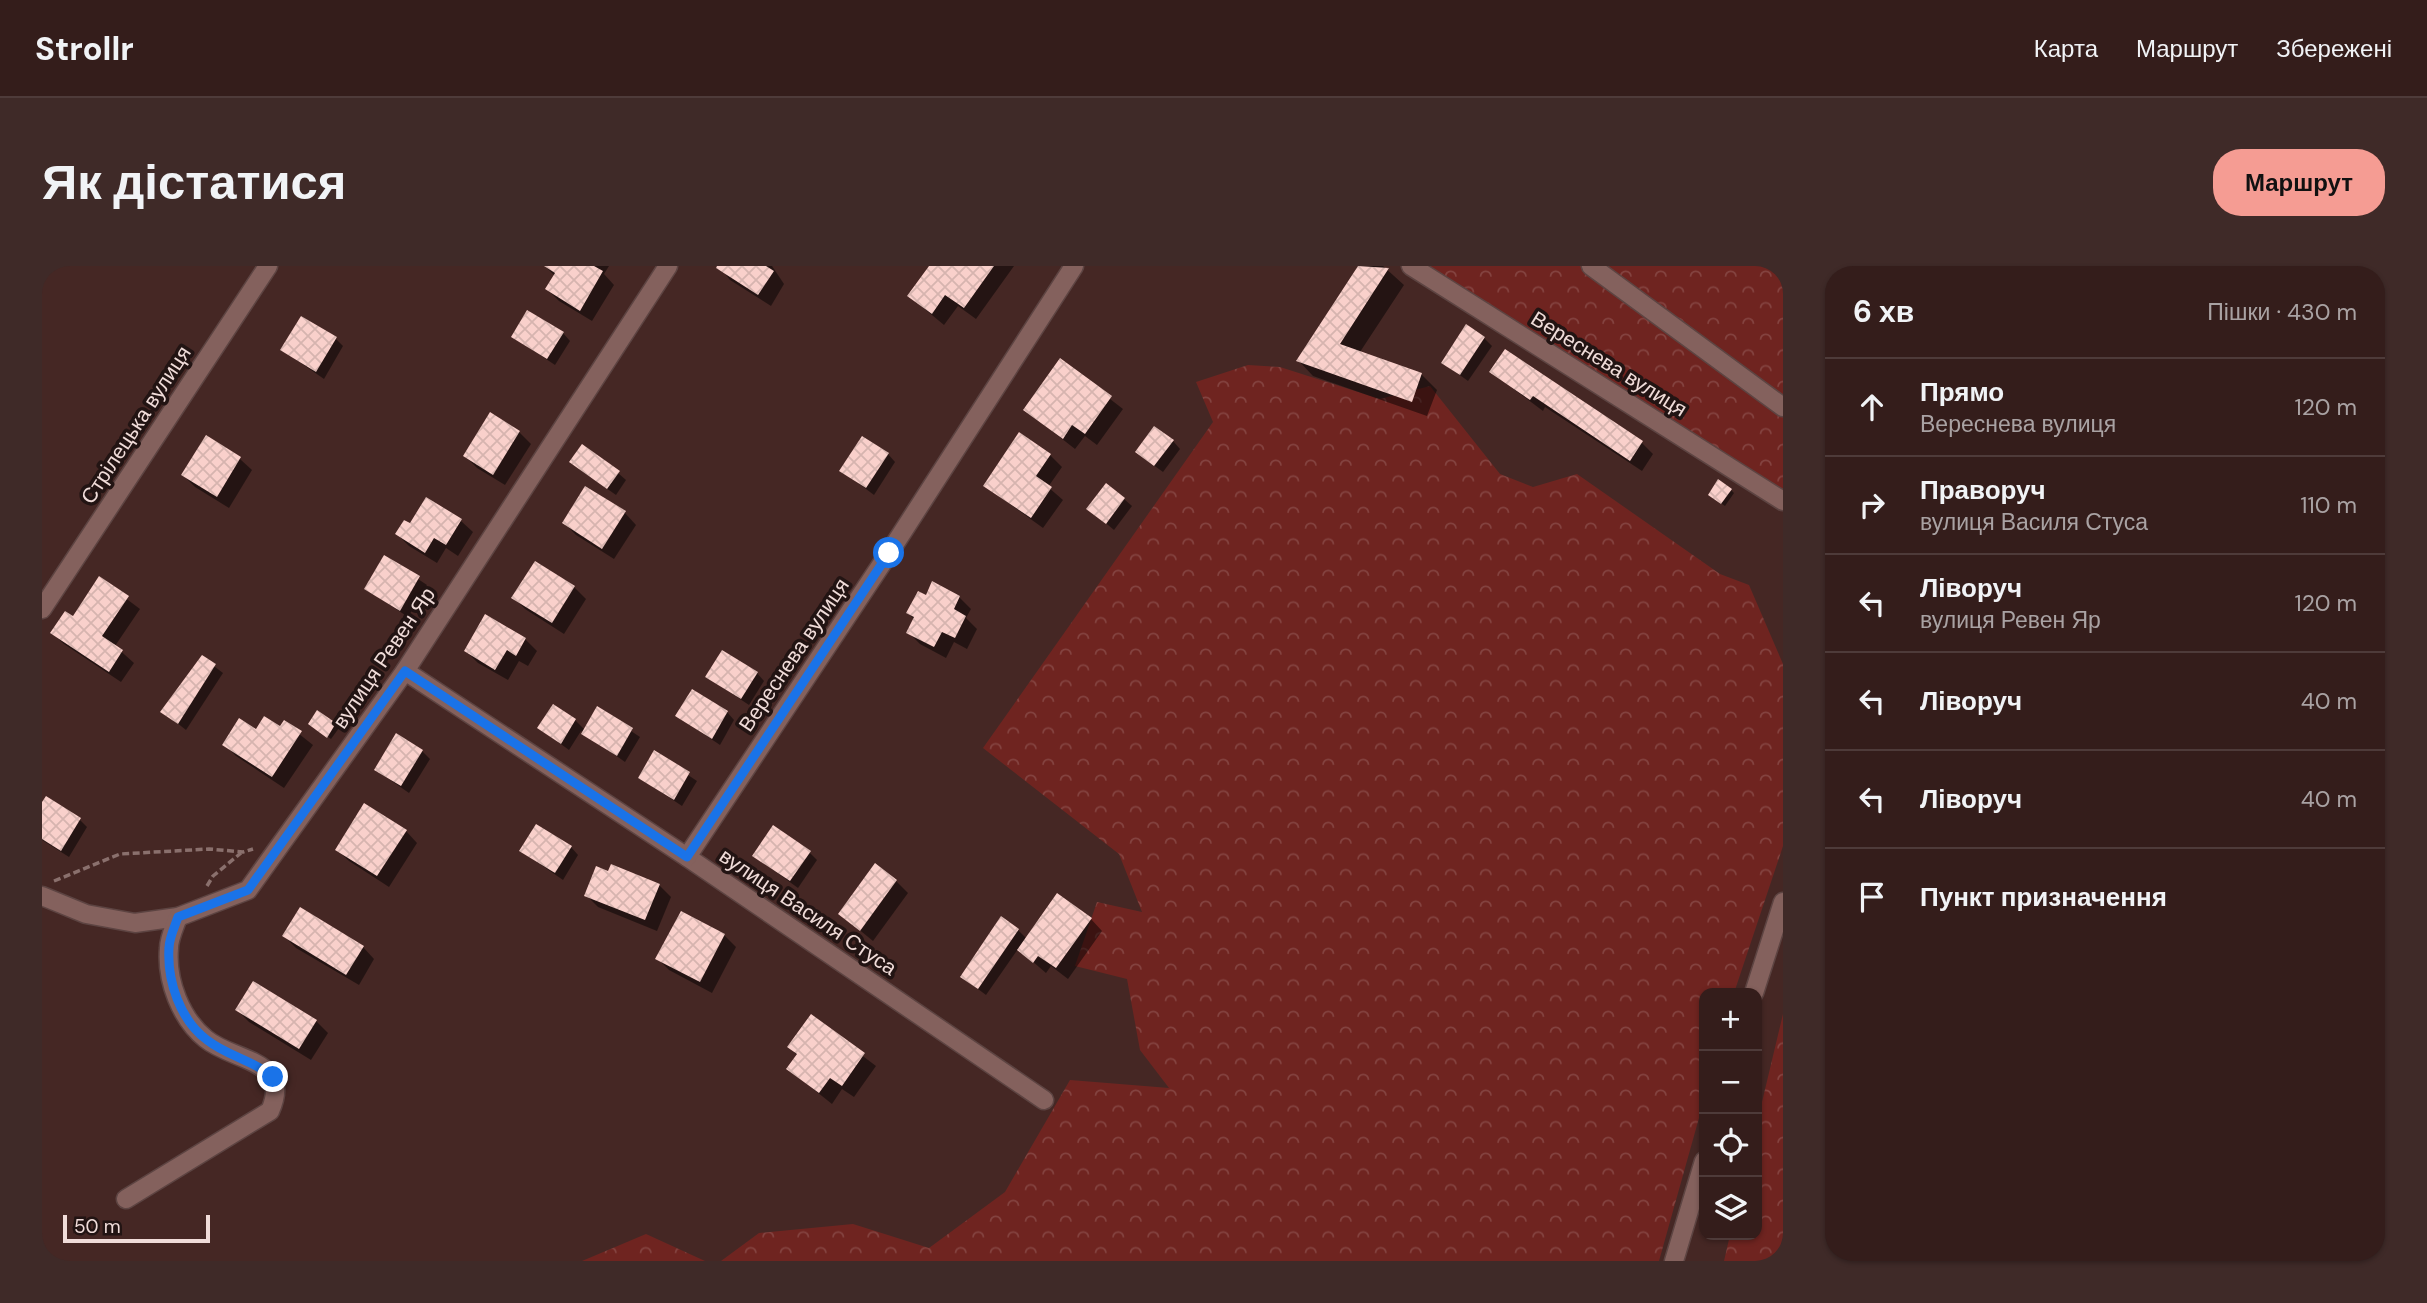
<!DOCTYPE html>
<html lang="uk">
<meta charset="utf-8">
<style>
:root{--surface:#341d1b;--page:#3f2a28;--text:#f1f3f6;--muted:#a9a2a3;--line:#4e3b3a;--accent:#f59c93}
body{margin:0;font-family:"DM Sans",sans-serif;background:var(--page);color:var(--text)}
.controls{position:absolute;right:21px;bottom:21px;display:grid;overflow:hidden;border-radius:14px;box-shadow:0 2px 5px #0004}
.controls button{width:63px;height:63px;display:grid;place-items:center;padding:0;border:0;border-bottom:2px solid var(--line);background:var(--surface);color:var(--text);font:35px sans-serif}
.scale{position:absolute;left:21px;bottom:18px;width:147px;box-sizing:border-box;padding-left:7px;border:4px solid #f0dcd9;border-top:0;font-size:19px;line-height:24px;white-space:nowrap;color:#f0dcd9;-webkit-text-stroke:5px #221413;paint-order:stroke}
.stop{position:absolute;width:21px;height:21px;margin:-16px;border:5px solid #1a73e8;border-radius:50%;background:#fff}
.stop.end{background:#1a73e8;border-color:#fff;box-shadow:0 2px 7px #0008}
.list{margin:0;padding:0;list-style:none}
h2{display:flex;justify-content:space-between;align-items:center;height:91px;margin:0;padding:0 28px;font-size:30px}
h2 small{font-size:23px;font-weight:400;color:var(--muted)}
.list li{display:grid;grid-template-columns:46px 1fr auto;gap:21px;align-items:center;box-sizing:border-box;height:98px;padding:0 28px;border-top:2px solid var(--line)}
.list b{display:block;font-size:26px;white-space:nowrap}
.list p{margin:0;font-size:23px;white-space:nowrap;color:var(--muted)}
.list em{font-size:23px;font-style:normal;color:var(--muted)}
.icon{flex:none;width:38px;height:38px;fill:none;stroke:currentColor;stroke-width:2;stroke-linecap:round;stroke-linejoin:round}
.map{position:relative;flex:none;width:1741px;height:995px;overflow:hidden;border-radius:28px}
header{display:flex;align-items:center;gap:42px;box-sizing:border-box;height:98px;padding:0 35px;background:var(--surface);border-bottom:2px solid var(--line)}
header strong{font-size:33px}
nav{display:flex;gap:38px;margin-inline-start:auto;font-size:24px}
.intro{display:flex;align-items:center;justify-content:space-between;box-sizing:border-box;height:168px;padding:0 42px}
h1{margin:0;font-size:49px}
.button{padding:18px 32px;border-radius:28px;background:var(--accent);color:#111;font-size:24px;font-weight:700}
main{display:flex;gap:42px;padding:0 42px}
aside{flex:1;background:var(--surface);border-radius:28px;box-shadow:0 2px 5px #0004}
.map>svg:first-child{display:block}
</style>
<header>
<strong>Strollr</strong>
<nav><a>Карта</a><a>Маршрут</a><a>Збережені</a></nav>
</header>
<div class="intro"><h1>Як дістатися</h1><a class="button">Маршрут</a></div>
<main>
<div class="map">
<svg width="1741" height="995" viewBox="0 0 1741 995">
<defs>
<pattern id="forest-crowns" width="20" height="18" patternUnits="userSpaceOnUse" patternTransform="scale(1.75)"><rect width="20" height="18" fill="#6f2420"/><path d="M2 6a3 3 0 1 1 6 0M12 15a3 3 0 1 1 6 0" fill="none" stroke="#844340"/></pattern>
<pattern id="building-cross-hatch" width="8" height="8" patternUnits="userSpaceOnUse" patternTransform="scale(1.75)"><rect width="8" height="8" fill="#f9d0cb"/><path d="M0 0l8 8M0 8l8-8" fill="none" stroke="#d6b4af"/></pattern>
</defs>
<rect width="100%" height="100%" fill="#452724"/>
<!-- forest -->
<g fill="url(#forest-crowns)">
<path d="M 1378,0 L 1741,0 L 1741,232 Z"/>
<path d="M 1206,99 L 1238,101 L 1338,133 L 1388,120 L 1458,208 L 1491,221 L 1535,208 L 1678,308 L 1707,319 L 1741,398 L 1741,580 L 1692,727 L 1662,727 L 1662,834 L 1617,995 L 679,995 L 717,967 L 811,958 L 887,982 L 963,926 L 1028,814 L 1127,822 L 1098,784 L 1085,713 L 1033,700 L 1055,636 L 1100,646 L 1077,588 L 941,482 L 1171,156 L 1154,116 Z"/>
<path d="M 1741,748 L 1741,995 L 1682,995 L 1688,969 L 1715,969 L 1715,857 Z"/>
<path d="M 604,968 L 663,995 L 540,995 Z"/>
</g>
<!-- shadow -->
<g fill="#0007">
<path d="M 503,0 L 567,0 L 562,8 L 572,19 L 550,55 L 517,35 L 505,23 L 513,10 Z"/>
<path d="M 677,0 L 730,0 L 742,18 L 729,40 L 688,14 Z"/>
<path d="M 889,0 L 972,0 L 934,53 L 916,40 L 902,59 L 867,30 Z"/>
<path d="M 1318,0 L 1341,0 L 1362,19 L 1318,86 L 1379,108 L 1395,124 L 1385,150 L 1271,110 L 1256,94 Z"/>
<path d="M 521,67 L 528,75 L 513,99 L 471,71 Z"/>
<path d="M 1442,72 L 1450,80 L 1426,115 L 1401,97 Z"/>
<path d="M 294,73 L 301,80 L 282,113 L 240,84 Z"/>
<path d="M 1019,95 L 1081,143 L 1055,179 L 1043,170 L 1033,183 L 983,144 Z"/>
<path d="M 1449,106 L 1599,176 L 1611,188 L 1600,205 L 1503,141 L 1501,145 Z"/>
<path d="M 449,149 L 477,166 L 489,178 L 463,219 L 435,202 L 423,190 Z"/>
<path d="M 164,172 L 198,193 L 210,204 L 187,242 L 153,221 L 141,209 Z"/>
<path d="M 1131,175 L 1138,183 L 1121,206 L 1103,193 Z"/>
<path d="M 846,188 L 853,196 L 832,229 L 800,205 Z"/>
<path d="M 1008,189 L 1020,201 L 1006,221 L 1021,234 L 1001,262 L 943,220 Z"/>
<path d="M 537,203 L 576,207 L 584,214 L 574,229 Z"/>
<path d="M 1689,224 L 1692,227 L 1683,240 L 1671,232 Z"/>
<path d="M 1082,233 L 1090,240 L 1072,264 L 1047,243 Z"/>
<path d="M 583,247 L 594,259 L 572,293 L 534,269 L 522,257 Z"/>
<path d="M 419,255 L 431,266 L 416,290 L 404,282 L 395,297 L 367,280 L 355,268 L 369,259 Z"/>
<path d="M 343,291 L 385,319 L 366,351 L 324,323 Z"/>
<path d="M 493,297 L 532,321 L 544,333 L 522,368 L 483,343 L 472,332 Z"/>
<path d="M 58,313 L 98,343 L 73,380 L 92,397 L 79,416 L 22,378 L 10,367 L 31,353 Z"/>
<path d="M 884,331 L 917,331 L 929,343 L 924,352 L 935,363 L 925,383 L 912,376 L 904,392 L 878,378 L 866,366 L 873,354 L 866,347 Z"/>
<path d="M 483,373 L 495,385 L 486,400 L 477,395 L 466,414 L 436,397 L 424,385 Z"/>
<path d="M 160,391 L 181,407 L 144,464 L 120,445 Z"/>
<path d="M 715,407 L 722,415 L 707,439 L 665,411 Z"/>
<path d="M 556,443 L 598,471 L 583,496 L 539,465 L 527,484 L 497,462 L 533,454 L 543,464 Z"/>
<path d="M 685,446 L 692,454 L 678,479 L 635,450 Z"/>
<path d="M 275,447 L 297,462 L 289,473 L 271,461 Z"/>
<path d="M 242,456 L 271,479 L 242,522 L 194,490 L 182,478 L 238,462 Z"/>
<path d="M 380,485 L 388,493 L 367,527 L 334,504 Z"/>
<path d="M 613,487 L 655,515 L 640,540 L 598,512 Z"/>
<path d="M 0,539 L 38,554 L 45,561 L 27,591 L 0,574 Z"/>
<path d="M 364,565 L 375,577 L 347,621 L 307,595 L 295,584 Z"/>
<path d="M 529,581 L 536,589 L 521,614 L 479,585 Z"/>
<path d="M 767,586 L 775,594 L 756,622 L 712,590 Z"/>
<path d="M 854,615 L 866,627 L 831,675 L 798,648 Z"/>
<path d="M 617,619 L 629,631 L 615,665 L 556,641 L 544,629 Z"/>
<path d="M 1049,653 L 1060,665 L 1026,713 L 1009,700 L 1004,707 L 976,683 L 944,729 L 920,711 L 976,664 L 985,673 Z"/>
<path d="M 682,669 L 694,681 L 670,727 L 627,704 L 616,693 Z"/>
<path d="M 242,670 L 321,681 L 332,693 L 317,719 L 254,682 Z"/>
<path d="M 195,744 L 274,755 L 286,767 L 269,794 L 207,756 Z"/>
<path d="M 769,751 L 834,800 L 812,831 L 800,823 L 790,838 L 746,803 L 756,790 L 747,781 Z"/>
</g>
<!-- building -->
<g fill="url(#building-cross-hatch)">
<path d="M 502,0 L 552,0 L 561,5 L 538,45 L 503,23 L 513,7 Z"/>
<path d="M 675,0 L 724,0 L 732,5 L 716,29 L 674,2 Z"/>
<path d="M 887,0 L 952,0 L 922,42 L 903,29 L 890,48 L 865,30 Z"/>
<path d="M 1316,0 L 1347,2 L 1298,78 L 1380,107 L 1370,136 L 1254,95 Z"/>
<path d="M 485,44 L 522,66 L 505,93 L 469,71 Z"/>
<path d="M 259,50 L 295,71 L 274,106 L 238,84 Z"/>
<path d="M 1424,58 L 1443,71 L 1418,109 L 1399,97 Z"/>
<path d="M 1463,83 L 1601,175 L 1588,195 L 1491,130 L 1488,134 L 1447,106 Z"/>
<path d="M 1018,92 L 1070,130 L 1043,168 L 1030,159 L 1021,173 L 981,144 Z"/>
<path d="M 448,146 L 478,165 L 451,209 L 421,190 Z"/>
<path d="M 1112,160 L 1132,174 L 1112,200 L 1093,186 Z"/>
<path d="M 977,166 L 1009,188 L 994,210 L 1010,221 L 989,252 L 941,220 Z"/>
<path d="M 164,169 L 199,191 L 175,231 L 139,209 Z"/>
<path d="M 820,170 L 847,187 L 824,222 L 797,205 Z"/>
<path d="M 540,178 L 578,205 L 565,223 L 527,196 Z"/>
<path d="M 1676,213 L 1690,223 L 1679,238 L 1666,229 Z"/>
<path d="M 1064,217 L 1083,232 L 1064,258 L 1044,243 Z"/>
<path d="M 543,220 L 584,245 L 560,283 L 520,257 Z"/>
<path d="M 384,231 L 420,253 L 404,279 L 392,272 L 383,287 L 353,268 L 362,254 L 368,257 Z"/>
<path d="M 342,289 L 378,310 L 358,345 L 322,323 Z"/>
<path d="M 493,295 L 533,320 L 510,357 L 469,332 Z"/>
<path d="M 57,310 L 87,330 L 60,370 L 81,384 L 67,406 L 8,367 L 23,345 L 31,350 Z"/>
<path d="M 890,315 L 918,330 L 912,343 L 924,350 L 913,372 L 900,366 L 892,381 L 864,367 L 872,351 L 864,347 L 876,325 L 884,329 Z"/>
<path d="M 443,348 L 484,372 L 474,390 L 465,384 L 453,404 L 422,385 Z"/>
<path d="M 680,384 L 716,406 L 699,433 L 663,411 Z"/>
<path d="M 160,389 L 174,398 L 136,458 L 118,446 Z"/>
<path d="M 650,423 L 686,445 L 670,473 L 633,450 Z"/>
<path d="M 511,438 L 534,453 L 519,478 L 495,462 Z"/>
<path d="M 555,440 L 591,462 L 575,490 L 539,468 Z"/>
<path d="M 275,444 L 294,457 L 285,472 L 266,458 Z"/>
<path d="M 222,450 L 238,460 L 242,454 L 260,465 L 230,511 L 180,479 L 197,452 L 214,463 Z"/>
<path d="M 354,467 L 381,484 L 359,520 L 332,504 Z"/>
<path d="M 612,484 L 648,506 L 632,534 L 596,512 Z"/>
<path d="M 4,530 L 39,552 L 19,585 L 0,573 L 0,536 Z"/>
<path d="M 322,537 L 365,564 L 335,610 L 293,584 Z"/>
<path d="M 494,558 L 530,580 L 513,607 L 477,585 Z"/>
<path d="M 731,559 L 769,585 L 748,615 L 710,590 Z"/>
<path d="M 833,597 L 855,614 L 818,665 L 796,648 Z"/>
<path d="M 569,598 L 618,618 L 603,654 L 542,630 L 554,600 L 566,605 Z"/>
<path d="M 1015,627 L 1050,652 L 1014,702 L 996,690 L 991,697 L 975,684 Z"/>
<path d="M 258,641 L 322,680 L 304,709 L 240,670 Z"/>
<path d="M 639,645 L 683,668 L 658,716 L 613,693 Z"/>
<path d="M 959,650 L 977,663 L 936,723 L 918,711 Z"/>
<path d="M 211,715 L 275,754 L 257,783 L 193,744 Z"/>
<path d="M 769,748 L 823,787 L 800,820 L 788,812 L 777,827 L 744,803 L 755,788 L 745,781 Z"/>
</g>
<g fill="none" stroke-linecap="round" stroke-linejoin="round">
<!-- minor casing -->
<g stroke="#5d4442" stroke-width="21">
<g id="minor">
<path d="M 1369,0 L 1741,235"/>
<path d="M 1549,0 L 1741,141"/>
<path d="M 0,343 L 226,0"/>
<path d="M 363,405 L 645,591 L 1002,834"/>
<path d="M 645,591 L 847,287 L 1032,0"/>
<path d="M 0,630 L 44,648 L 93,657 L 136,651 L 206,624 L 363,405 L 626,0"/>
<path d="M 1712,727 L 1741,636"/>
<path d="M 84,933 L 228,845 C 251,793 192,796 164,773 C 139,753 124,715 127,682 C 127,672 133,660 136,651"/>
<path d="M 1632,995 L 1662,895"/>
</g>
</g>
<!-- path -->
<g stroke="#8a706d" stroke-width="3.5" stroke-dasharray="7 3.5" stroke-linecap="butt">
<path d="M 12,615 L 78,588 L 167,583 L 201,586 L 211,583"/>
<path d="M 165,620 L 171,610 L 199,587"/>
</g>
<!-- minor -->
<use href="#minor" stroke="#84615d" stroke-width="18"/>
</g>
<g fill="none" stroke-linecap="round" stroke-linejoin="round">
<!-- route -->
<path stroke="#1a73e8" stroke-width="9" d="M 231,811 C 211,794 185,790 165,774 C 138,754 125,715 127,682 C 127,672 133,660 136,651 L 206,624 L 363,405 L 645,591 L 847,287"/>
</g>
<g text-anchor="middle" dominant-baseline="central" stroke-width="7" stroke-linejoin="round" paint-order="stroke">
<!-- street labels -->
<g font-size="21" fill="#f0dcd9" stroke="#221413">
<text transform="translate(1567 98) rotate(32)">Вереснева вулиця</text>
<text transform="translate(94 159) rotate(-57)">Стрілецька вулиця</text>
<text transform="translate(752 389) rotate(-56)">Вереснева вулиця</text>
<text transform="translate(342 392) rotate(-56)">вулиця Ревен Яр</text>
<text transform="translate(766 646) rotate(34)">вулиця Василя Стуса</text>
</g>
</g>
</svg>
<div class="controls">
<button>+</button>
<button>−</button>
<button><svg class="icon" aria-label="locate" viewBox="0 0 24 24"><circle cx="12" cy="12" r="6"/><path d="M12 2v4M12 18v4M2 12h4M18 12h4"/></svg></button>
<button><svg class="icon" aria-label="layers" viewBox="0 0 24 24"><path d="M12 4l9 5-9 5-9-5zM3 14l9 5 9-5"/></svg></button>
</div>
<div class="scale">50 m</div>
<div class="stop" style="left:847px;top:287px"></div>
<div class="stop end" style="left:231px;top:811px"></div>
</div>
<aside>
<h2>6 хв<small>Пішки · 430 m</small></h2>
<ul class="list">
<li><svg class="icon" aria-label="ahead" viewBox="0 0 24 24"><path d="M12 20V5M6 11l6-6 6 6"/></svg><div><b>Прямо</b><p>Вереснева вулиця</p></div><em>120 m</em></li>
<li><svg class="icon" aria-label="right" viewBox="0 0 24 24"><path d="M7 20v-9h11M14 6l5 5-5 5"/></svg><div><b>Праворуч</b><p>вулиця Василя Стуса</p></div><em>110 m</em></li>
<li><svg class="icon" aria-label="left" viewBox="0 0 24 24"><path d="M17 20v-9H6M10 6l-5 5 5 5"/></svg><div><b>Ліворуч</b><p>вулиця Ревен Яр</p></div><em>120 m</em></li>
<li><svg class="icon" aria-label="left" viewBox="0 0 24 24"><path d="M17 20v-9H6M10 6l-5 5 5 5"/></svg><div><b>Ліворуч</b></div><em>40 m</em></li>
<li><svg class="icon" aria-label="left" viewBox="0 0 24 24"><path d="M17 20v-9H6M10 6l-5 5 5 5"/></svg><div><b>Ліворуч</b></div><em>40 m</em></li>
<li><svg class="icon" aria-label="arrive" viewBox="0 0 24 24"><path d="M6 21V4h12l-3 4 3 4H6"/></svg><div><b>Пункт призначення</b></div></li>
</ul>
</aside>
</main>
